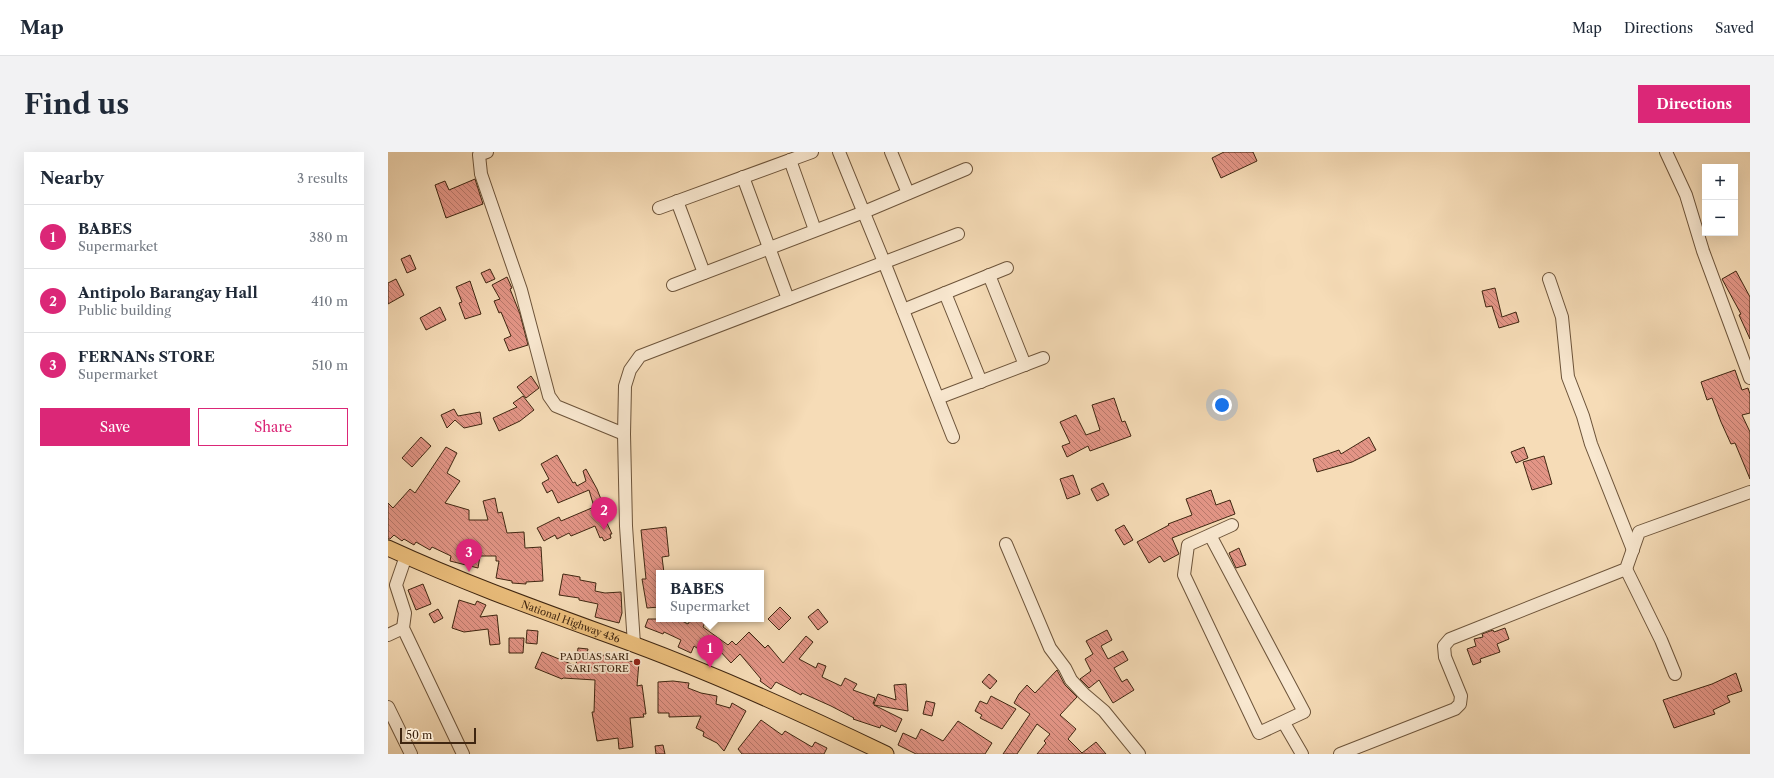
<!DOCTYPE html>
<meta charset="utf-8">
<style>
:root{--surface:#fff;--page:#f2f2f3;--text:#1f2937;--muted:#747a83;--line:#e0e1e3;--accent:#db2777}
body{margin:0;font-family:"Libre Caslon Text",serif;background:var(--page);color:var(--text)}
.controls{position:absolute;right:12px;top:12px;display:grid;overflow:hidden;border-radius:0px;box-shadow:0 4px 16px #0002}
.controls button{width:36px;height:36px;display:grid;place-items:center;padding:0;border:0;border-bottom:1px solid var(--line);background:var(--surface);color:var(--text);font:20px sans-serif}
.scale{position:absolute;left:12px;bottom:10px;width:76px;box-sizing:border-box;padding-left:4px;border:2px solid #3f2611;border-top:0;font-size:11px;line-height:14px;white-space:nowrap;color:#3f2611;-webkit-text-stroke:3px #f9e8d0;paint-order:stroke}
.you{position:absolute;left:834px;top:253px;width:14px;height:14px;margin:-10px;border:3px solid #fff;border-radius:50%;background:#1a73e8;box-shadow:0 0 0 6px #1a73e833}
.badge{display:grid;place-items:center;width:26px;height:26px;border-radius:50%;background:var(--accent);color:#fff;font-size:13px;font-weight:700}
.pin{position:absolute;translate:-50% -33px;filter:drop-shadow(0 1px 2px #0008)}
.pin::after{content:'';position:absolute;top:21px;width:14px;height:12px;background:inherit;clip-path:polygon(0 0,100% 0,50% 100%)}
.popup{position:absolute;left:268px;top:418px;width:108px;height:52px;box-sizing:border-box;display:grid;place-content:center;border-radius:0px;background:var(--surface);filter:drop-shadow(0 1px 3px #0005);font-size:13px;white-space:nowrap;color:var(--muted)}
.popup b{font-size:15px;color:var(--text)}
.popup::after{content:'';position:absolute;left:50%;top:100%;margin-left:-8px;border:8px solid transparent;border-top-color:var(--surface)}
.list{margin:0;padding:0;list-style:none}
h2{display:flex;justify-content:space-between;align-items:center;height:52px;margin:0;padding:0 16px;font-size:17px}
h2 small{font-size:13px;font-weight:400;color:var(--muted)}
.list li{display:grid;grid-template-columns:26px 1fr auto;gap:12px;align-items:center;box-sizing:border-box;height:64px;padding:0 16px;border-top:1px solid var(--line)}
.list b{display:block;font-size:15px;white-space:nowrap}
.list p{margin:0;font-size:13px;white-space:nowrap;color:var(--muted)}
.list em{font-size:13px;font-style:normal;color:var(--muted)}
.actions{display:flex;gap:8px;padding:12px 16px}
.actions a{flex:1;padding:9px 0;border:1px solid var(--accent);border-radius:0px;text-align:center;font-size:14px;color:var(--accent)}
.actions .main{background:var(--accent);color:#fff}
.map{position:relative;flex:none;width:1362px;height:602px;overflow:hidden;border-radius:0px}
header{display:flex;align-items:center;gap:24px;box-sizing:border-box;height:56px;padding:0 20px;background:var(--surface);border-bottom:1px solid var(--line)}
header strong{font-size:19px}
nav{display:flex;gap:22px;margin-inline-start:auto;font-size:14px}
.intro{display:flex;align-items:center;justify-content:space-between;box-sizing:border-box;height:96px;padding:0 24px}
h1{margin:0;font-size:28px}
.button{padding:10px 18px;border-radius:0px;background:var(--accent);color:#fff;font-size:14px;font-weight:700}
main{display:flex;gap:24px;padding:0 24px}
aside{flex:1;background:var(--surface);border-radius:0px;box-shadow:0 4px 16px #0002}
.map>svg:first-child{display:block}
</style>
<header>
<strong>Map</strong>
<nav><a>Map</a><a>Directions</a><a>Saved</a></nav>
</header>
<div class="intro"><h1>Find us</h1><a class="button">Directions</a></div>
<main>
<aside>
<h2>Nearby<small>3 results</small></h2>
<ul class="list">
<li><span class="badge">1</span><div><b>BABES</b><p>Supermarket</p></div><em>380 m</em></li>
<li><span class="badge">2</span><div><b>Antipolo Barangay Hall</b><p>Public building</p></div><em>410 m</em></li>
<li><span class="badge">3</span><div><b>FERNANs STORE</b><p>Supermarket</p></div><em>510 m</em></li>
</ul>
<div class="actions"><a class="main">Save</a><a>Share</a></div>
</aside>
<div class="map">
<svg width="1362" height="602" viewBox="0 0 1362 602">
<defs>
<pattern id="building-back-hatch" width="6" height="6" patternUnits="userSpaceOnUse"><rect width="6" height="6" fill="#e39586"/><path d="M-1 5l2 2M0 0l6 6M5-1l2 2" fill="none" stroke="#b9796c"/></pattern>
</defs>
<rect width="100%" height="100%" fill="#f6dcb7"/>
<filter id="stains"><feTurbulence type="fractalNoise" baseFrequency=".005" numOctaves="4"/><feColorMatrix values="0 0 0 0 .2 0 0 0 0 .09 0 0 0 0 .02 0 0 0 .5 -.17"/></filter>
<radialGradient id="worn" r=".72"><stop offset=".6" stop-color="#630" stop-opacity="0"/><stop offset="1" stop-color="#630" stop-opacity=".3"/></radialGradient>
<!-- building -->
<g fill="url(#building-back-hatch)" stroke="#3f2611">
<path d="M 836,0 L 865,0 L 869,9 L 833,26 L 824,6 Z"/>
<path d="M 87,27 L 95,52 L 58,66 L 47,33 L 57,29 L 61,38 Z"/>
<path d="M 22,103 L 28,117 L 19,121 L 13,107 Z"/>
<path d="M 102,117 L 107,127 L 98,131 L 93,121 Z"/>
<path d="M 1348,119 L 1362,145 L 1362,187 L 1351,163 L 1353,162 L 1334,127 Z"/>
<path d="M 119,125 L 124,136 L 122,137 L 132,162 L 140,193 L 121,199 L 116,187 L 123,184 L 113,160 L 111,161 L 106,149 L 112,147 L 104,133 Z"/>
<path d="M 8,127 L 16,143 L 0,152 L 0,131 Z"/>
<path d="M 82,129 L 93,162 L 77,167 L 71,151 L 74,150 L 68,135 Z"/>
<path d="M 1107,136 L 1114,165 L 1128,160 L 1131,170 L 1111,176 L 1104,154 L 1098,155 L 1094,139 Z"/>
<path d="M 52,155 L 58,168 L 38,178 L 32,166 Z"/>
<path d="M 1347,218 L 1354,238 L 1360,236 L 1362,242 L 1362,261 L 1354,263 L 1362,280 L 1362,327 L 1347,291 L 1343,292 L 1333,270 L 1324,246 L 1319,248 L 1313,230 Z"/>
<path d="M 143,224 L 151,236 L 138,246 L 129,235 Z"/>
<path d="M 135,244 L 146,258 L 132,269 L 111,279 L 105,266 L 129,255 L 125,251 Z"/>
<path d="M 726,246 L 734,270 L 737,269 L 743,284 L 702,299 L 700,294 L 679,305 L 674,294 L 682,291 L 672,270 L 688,263 L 698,283 L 712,278 L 704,253 Z"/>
<path d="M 66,257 L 70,264 L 92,260 L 94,272 L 76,276 L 67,268 L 59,276 L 53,263 Z"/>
<path d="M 33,285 L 43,294 L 24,315 L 14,306 Z"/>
<path d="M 981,285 L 988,298 L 964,310 L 929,320 L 925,307 L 951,298 L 953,302 Z"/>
<path d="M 58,295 L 69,301 L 59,321 L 72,329 L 57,351 L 81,358 L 81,368 L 100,368 L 95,349 L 107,346 L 110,361 L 114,360 L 119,381 L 136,380 L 137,396 L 153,395 L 155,429 L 138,430 L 138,432 L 124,431 L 124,429 L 108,426 L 111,409 L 108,409 L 108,404 L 92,404 L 90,416 L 62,409 L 63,404 L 44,395 L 42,398 L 28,390 L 26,393 L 16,387 L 14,389 L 6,383 L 2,387 L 0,387 L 0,351 L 5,356 L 22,337 L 27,341 Z"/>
<path d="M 1136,295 L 1140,306 L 1128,311 L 1123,300 Z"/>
<path d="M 169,303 L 185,331 L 187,330 L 189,334 L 198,329 L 195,319 L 198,317 L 209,337 L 221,368 L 218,369 L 224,382 L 222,382 L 223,386 L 216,389 L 214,385 L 212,386 L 207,374 L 183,384 L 181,381 L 169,387 L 167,383 L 156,389 L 149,376 L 171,365 L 173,369 L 206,355 L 201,338 L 170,351 L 164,338 L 159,341 L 154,331 L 161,327 L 153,312 Z"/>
<path d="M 1156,304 L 1164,332 L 1144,338 L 1135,310 Z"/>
<path d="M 685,323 L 692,342 L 679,347 L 672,327 Z"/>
<path d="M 715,331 L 721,343 L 709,349 L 703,337 Z"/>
<path d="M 823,338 L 828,353 L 842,348 L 847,362 L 784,386 L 791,402 L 776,410 L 772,404 L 761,411 L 749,390 L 781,373 L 780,372 L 804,363 L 798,347 Z"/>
<path d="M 736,373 L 745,388 L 736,393 L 727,378 Z"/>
<path d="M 278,375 L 281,404 L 274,405 L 276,421 L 271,421 L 271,455 L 259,456 L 254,427 L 258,427 L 253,378 Z"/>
<path d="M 851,396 L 858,413 L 848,416 L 841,401 Z"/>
<path d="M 175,422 L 192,425 L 192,428 L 208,431 L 207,439 L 217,441 L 233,440 L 234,461 L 231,471 L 207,465 L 210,452 L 191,448 L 191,446 L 171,443 Z"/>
<path d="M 35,432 L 43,452 L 28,458 L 20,438 Z"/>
<path d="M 71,448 L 87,453 L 89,449 L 98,453 L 92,465 L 109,463 L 112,492 L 102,493 L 100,477 L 76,480 L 64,476 Z"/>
<path d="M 392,455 L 403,466 L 391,478 L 380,467 Z"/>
<path d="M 50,457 L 55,466 L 46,471 L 41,462 Z"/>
<path d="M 430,457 L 440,470 L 430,478 L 420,465 Z"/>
<path d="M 260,467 L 290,467 L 300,472 L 303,467 L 310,467 L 317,470 L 315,475 L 340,493 L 344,489 L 348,493 L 361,480 L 377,496 L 380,493 L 395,511 L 418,484 L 425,490 L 411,507 L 428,516 L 430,511 L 438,514 L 434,525 L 453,534 L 457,526 L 469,532 L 465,538 L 487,546 L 485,552 L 486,552 L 490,542 L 508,548 L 506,533 L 518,532 L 520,559 L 486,553 L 514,567 L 508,580 L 493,573 L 492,576 L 465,567 L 466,566 L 443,554 L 414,541 L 413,543 L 388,530 L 383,537 L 372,529 L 373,527 L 352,502 L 343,511 L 330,497 L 323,506 L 306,494 L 303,501 L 290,495 L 293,488 L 276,480 L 275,482 L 257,475 Z"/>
<path d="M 1117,476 L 1121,487 L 1109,492 L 1112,500 L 1092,507 L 1093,510 L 1085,513 L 1079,497 L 1088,494 L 1086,487 L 1095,485 L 1094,482 L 1105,478 L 1106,480 Z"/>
<path d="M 139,478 L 150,479 L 149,492 L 138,491 Z"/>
<path d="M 719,478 L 724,488 L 713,494 L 720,507 L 735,499 L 740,508 L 726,516 L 734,530 L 739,527 L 746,538 L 725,551 L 711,528 L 701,536 L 692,527 L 703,519 L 697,507 L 705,502 L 698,489 Z"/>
<path d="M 121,486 L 136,486 L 135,501 L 121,501 Z"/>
<path d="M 190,496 L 200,497 L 199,501 L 229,505 L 229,503 L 240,507 L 239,509 L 251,510 L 249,534 L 254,533 L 258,562 L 255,562 L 256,565 L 242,566 L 245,595 L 231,597 L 230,586 L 209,589 L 204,560 L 206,560 L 207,528 L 175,526 L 174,527 L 147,516 L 154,500 L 188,514 Z"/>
<path d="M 669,518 L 677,533 L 689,545 L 672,563 L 688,577 L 680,587 L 694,601 L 708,590 L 718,602 L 649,602 L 658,591 L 656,589 L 662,582 L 649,572 L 629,602 L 615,602 L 642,562 L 626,551 L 631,542 L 639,533 L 647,541 Z"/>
<path d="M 1348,521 L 1354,539 L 1339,544 L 1342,550 L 1325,558 L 1327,562 L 1286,576 L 1275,548 L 1324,532 Z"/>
<path d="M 601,522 L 609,529 L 602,537 L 594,530 Z"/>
<path d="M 285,529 L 301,531 L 300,536 L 313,541 L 329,544 L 328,552 L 342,556 L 344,551 L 358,559 L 336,599 L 329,591 L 315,584 L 316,580 L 308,576 L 313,564 L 281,565 L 281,561 L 270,561 L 270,530 Z"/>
<path d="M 603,544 L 628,557 L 614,577 L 592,566 L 594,563 L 587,559 L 592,549 L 599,552 Z"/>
<path d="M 538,549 L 547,551 L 544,564 L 535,562 Z"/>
<path d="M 373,568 L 394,583 L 397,579 L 424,595 L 427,590 L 439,596 L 436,602 L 354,602 L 350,597 Z"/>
<path d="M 570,569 L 604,591 L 597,602 L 528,602 L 510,593 L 515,581 L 528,587 L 533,577 L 555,589 Z"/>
<path d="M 275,593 L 277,602 L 268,602 L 267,594 Z"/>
</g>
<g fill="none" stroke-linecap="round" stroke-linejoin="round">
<!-- minor casing -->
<g stroke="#6d543a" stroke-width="14">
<g id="minor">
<path d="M 99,0 L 91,3 L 93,22 L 133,138 L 161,244 L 168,254 L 236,282"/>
<path d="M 451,0 L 496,110 L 565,285"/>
<path d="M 503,0 L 520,41"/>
<path d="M 1278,0 L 1298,43 L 1315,99 L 1362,226"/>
<path d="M 402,8 L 427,78"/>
<path d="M 355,25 L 400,147"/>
<path d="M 289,49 L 316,121"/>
<path d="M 271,56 L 424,0"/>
<path d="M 601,123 L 637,213"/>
<path d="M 1161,127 L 1174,165 L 1180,225 L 1195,264 L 1203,292 L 1245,398"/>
<path d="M 285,133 L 476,60 L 578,17"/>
<path d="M 557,141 L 593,230"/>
<path d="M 515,158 L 619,116"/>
<path d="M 550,246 L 655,206"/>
<path d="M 822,383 L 916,560 L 871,581 L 796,423 L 800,393 L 844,373"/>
<path d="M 618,392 L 662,496 L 677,516 L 683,528 L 696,542 L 716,559 L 751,602"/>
<path d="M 18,404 L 8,433 L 17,461 L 15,476 L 75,602"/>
<path d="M 1238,417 L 1273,488 L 1287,522"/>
<path d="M 0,483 L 15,476"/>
<path d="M 246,492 L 238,374 L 236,282 L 237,234 L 242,218 L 252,204 L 570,82"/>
<path d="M 0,555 L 23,602"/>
<path d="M 896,571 L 914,602"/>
<path d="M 952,602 L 1067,557 L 1072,552 L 1073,544 L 1057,505 L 1056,494 L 1062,487 L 1238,417 L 1251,380 L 1362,340"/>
</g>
</g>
<!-- major casing -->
<g stroke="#3f2611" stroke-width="17">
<g id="major">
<path id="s1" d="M 0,396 C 80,433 163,462 245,492 C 331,524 415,562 498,602"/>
</g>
</g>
<!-- minor -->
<use href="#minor" stroke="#f9e8d0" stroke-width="12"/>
<!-- major -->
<use href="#major" stroke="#ebbe7c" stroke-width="15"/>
</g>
<!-- markers -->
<circle fill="#8f2418" stroke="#f9e8d0" stroke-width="1.5" cx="249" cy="510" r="4"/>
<g text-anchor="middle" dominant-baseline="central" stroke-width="3.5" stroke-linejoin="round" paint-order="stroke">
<!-- street labels -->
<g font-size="10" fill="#3f2611" stroke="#f9e8d0">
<text stroke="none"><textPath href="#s1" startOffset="197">National Highway 436</textPath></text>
</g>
<!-- poi labels -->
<g font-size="10" fill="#3f2611" stroke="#f9e8d0" text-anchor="end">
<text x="241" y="504">PADUAS SARI<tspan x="241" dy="12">SARI STORE</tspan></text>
</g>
</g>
<rect width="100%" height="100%" filter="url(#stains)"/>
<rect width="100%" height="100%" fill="url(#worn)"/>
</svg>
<div class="controls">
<button>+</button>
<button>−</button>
</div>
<div class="scale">50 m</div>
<div class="you"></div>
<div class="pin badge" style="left:322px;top:516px">1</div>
<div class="popup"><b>BABES</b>Supermarket</div>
<div class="pin badge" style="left:216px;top:378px">2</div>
<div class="pin badge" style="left:81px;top:420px">3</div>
</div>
</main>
